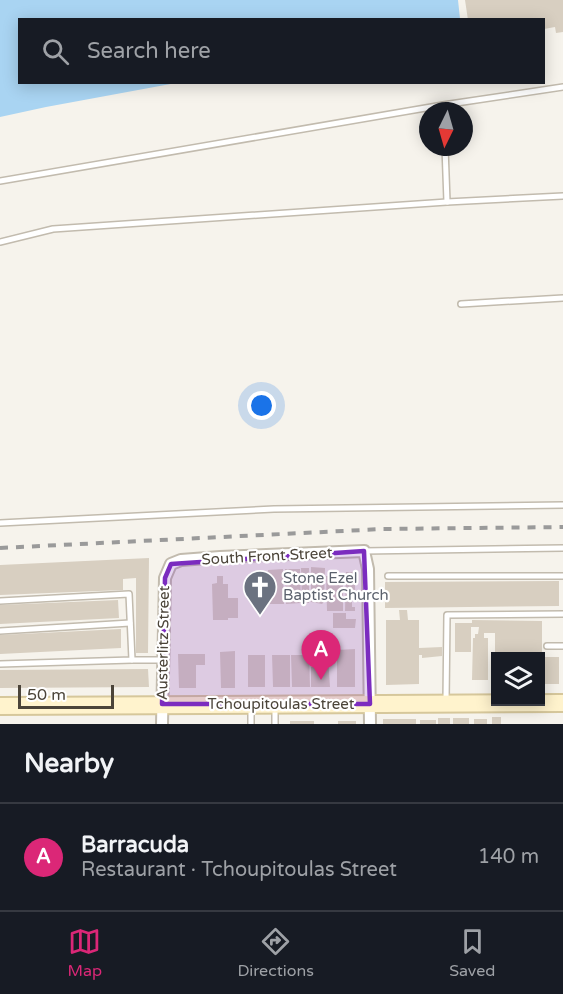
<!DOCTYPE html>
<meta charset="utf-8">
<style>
:root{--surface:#171b24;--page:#20242c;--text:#f1f3f6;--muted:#9ea1a6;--line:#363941;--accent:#db2777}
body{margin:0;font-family:"Varela Round",sans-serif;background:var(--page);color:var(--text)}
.controls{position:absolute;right:18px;bottom:18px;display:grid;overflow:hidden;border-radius:0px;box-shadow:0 3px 15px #0003}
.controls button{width:54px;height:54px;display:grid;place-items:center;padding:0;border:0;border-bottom:2px solid var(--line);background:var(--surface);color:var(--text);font:30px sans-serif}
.compass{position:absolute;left:419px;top:102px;width:54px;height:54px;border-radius:50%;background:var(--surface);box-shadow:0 3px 15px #0003;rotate:185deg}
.scale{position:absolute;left:18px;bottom:15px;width:96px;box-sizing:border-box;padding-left:6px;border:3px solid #4b4439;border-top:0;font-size:16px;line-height:21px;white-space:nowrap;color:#4b4439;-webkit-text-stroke:4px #fff;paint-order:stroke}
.you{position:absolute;left:262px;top:406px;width:21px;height:21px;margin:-15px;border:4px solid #fff;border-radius:50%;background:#1a73e8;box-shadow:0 0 0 9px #1a73e833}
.badge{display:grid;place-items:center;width:39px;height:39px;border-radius:50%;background:var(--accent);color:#fff;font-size:20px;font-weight:700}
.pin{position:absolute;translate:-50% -50px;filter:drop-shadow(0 2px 3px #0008)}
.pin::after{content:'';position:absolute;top:32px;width:21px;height:18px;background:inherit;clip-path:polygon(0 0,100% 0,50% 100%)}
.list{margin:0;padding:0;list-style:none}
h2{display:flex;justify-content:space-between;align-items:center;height:78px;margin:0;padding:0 24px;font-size:26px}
h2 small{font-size:20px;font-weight:400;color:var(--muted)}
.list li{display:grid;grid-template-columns:39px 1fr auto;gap:18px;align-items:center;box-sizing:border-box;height:108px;padding:0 24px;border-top:2px solid var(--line)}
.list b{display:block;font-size:22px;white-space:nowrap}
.list p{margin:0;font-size:20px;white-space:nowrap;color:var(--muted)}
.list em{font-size:20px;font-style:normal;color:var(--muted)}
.icon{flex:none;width:33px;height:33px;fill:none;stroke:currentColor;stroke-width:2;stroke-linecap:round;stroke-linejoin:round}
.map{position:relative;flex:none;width:563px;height:724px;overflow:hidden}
.search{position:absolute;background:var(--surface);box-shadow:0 3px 15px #0003;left:18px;right:18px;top:18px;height:66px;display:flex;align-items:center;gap:15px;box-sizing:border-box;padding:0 21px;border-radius:0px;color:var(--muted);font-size:22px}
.sheet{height:186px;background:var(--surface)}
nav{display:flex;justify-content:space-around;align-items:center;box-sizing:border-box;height:84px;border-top:2px solid var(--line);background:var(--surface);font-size:16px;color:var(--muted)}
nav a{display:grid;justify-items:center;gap:3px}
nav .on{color:var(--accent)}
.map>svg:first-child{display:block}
</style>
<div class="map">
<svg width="563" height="724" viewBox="0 0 563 724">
<rect width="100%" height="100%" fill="#f6f3ec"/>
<!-- water -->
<path fill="#a9d4f2" d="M 0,0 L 458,0 L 460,19 L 20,20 L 20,82 L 176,83 L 46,107 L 0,117 Z"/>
<!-- building -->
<g fill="#d8cfc1">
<path d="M 465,0 L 563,0 L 563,32 L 556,33 L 555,27 L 544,29 L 544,20 L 468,20 Z"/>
<path d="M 149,558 L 148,653 L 136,653 L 136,578 L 123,579 L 123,590 L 0,595 L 0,565 Z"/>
<path d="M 311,567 L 325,568 L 324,602 L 322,604 L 311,602 Z"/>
<path d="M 301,568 L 309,568 L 309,603 L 302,603 Z"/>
<path d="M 283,569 L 284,604 L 269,604 L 268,570 Z"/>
<path d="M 285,569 L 300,569 L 301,603 L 286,604 Z"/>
<path d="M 346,572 L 355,572 L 355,598 L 352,598 L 352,607 L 355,607 L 355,611 L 345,611 Z"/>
<path d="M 217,576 L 223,576 L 223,584 L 228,584 L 228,598 L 238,598 L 238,618 L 228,618 L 228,620 L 213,620 L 212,584 L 217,583 Z"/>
<path d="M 326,576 L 343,576 L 343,611 L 327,611 Z"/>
<path d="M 559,581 L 559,606 L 385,608 L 385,582 Z"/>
<path d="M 118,600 L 119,618 L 0,624 L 0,605 Z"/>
<path d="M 399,610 L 407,610 L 408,620 L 419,620 L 419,648 L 442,647 L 442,656 L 422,658 L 422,655 L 419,655 L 419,684 L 386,685 L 386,620 L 400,620 Z"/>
<path d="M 333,613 L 346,613 L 346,619 L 356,619 L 355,628 L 333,628 Z"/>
<path d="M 472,620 L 542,621 L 542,656 L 495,656 L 495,633 L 484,633 L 484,638 L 488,638 L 488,680 L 472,680 L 473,638 L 475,638 L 475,634 L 478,634 L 479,627 L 471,627 L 471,652 L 455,652 L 455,623 L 472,623 Z"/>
<path d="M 121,629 L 121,648 L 0,654 L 0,635 Z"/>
<path d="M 355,649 L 355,687 L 337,687 L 337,650 Z"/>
<path d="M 235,651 L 235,688 L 221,688 L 220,652 Z"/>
<path d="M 178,654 L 205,654 L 205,665 L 196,665 L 196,688 L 179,688 Z"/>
<rect x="248" y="655" width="17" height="32"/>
<path d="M 272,655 L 290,655 L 290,687 L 273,687 Z"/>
<path d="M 291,655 L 309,655 L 310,687 L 292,687 Z"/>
<path d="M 321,656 L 328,656 L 330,687 L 311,687 L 311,667 L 320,667 Z"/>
<rect x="540" y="657" width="19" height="27"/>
<path d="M 148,669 L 149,687 L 0,688 L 0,670 Z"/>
<rect x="492" y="717" width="9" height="7"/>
<rect x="438" y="718" width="12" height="6"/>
<rect x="453" y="718" width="16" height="6"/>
<rect x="383" y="719" width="33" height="5"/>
<rect x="474" y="719" width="13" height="5"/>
<rect x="420" y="720" width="16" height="4"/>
<rect x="290" y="721" width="24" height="3"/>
<rect x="338" y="721" width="18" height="3"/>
</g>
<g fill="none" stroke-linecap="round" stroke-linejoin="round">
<!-- lane casing -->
<g stroke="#c2bbae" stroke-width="8">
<g id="lane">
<path d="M 445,147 L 447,202"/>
<path d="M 0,181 L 443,105 L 563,87"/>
<path d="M 0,242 L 53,229 L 447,202 L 563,196"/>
<path d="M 461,304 L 563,298"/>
<path d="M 0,523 L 274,509 L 563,505"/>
<path d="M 364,551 L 563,548"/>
<path d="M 388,576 L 563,576"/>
<path d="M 0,601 L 129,594 L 132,660 L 0,664"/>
<path d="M 0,631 L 130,623"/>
<path d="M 547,646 L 563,646"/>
<path d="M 132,660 L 163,660"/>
<path d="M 446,701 L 447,615 L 563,614"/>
<path d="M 251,706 L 251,724"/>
<path d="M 275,706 L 275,724"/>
</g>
</g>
<!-- street casing -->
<g stroke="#c2bbae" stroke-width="14">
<path id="street" d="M 162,724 L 165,578 L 171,564 L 181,560 L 220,557 L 364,551 L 368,569 L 370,724"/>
</g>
<!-- secondary casing -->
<g stroke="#d6c79b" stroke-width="20">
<path id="secondary" d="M 0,706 L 563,703"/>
</g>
<!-- lane -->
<use href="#lane" stroke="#fff" stroke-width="5"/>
<!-- street -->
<use href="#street" stroke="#fff" stroke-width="10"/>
<!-- secondary -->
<use href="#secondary" stroke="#fff3cd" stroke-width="16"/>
<!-- rail -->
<path stroke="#9a9a9a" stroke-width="4" stroke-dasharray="8 8" stroke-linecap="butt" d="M 0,548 L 383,529 L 563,527"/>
</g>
<!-- marked area -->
<path fill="#7b2cbf" fill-opacity="0.2" stroke="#7b2cbf" stroke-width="4.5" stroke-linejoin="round" d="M 364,551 L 370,704 L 162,704 L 165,578 L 171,564 Z"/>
<!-- icons -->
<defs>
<g id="church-pin" transform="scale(1.725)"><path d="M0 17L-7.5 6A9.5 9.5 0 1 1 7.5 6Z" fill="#6b7280" stroke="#fff"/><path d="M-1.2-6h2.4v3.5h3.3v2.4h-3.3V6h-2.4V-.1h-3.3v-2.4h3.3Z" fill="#fff"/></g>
</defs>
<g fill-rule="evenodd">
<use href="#church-pin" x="260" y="587"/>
</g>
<g text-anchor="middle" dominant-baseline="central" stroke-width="4.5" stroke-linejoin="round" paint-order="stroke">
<!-- street labels -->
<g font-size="15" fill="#4b4439" stroke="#fff">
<text transform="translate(267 556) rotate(-3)">South Front Street</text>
<text transform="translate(163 643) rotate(-89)">Austerlitz Street</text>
<text x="281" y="704">Tchoupitoulas Street</text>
</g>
<!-- worship labels -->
<g font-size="15" fill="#5b616d" stroke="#fff" text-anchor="start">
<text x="283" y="578">Stone Ezel<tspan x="283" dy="17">Baptist Church</tspan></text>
</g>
</g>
</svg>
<div class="controls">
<button><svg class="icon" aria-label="layers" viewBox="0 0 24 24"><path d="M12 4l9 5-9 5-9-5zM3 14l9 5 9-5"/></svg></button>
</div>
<svg class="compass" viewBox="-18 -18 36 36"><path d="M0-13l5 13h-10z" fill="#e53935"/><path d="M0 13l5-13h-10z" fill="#9ea1a6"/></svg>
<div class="scale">50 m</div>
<div class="you"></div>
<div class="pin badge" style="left:321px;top:680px">A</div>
<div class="search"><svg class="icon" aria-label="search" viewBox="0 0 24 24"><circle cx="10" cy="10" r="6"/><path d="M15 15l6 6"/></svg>Search here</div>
</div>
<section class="sheet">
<h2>Nearby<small></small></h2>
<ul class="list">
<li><span class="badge">A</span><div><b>Barracuda</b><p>Restaurant · Tchoupitoulas Street</p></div><em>140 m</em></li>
</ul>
</section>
<nav>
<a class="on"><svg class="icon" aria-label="map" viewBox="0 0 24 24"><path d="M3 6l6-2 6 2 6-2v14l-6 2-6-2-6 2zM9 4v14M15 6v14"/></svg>Map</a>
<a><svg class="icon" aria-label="directions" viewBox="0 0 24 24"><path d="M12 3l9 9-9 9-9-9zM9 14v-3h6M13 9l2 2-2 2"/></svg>Directions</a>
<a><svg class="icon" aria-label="saved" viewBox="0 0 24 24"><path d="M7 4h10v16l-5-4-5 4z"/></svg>Saved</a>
</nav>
